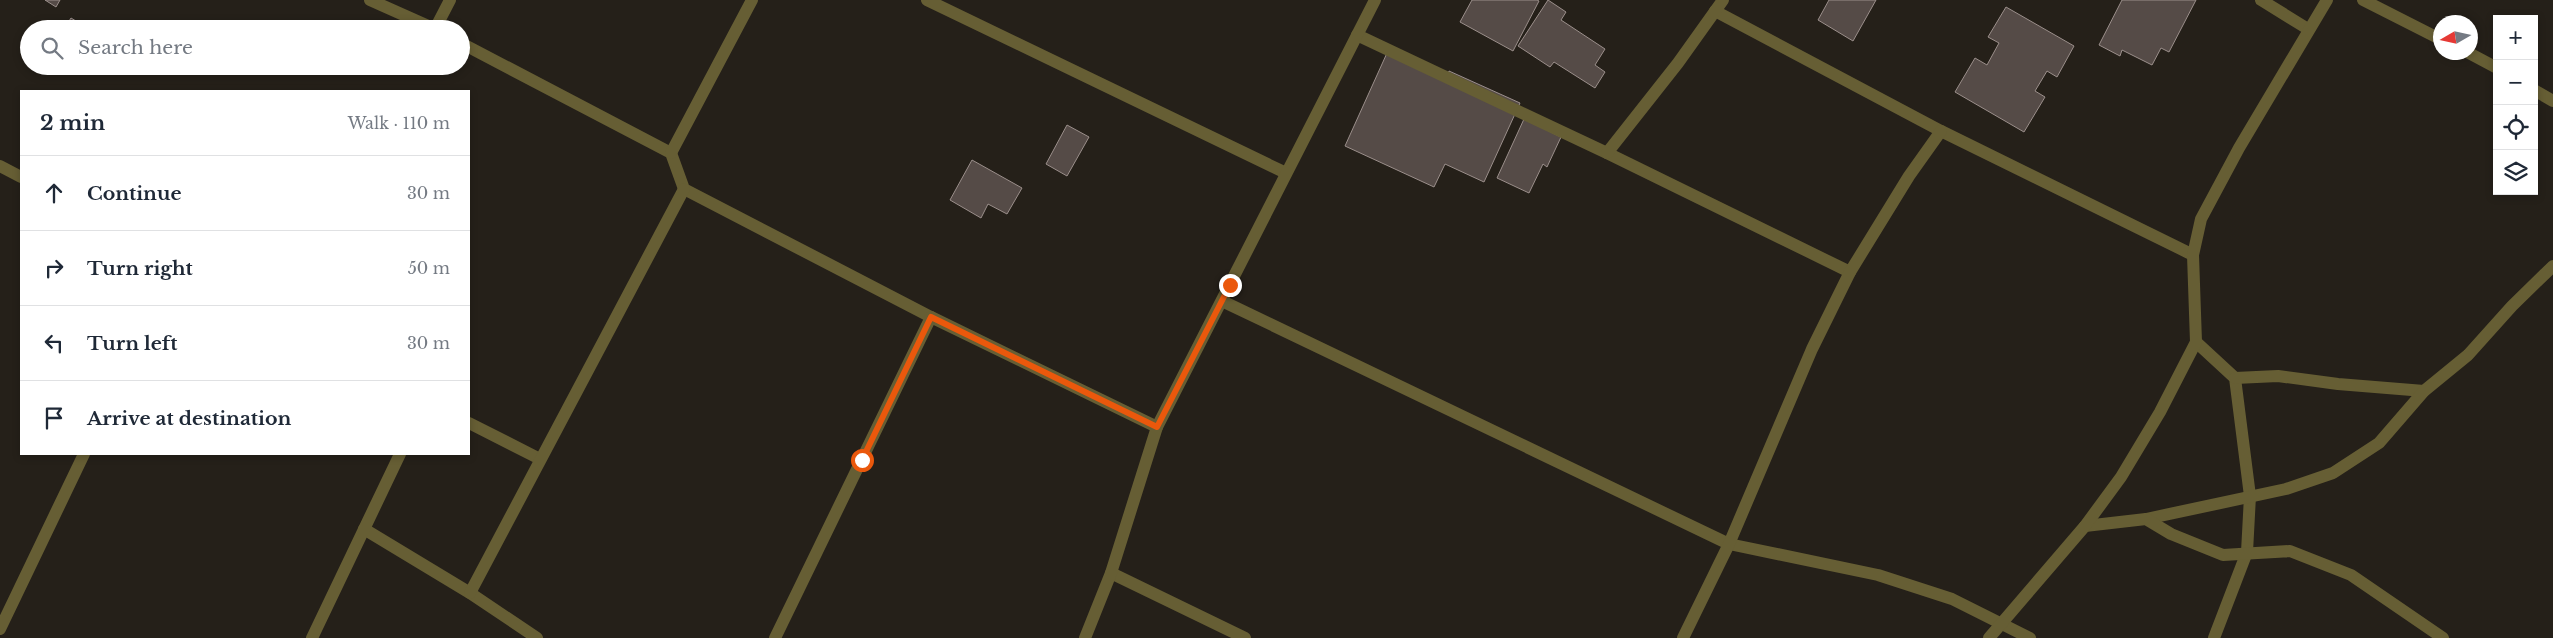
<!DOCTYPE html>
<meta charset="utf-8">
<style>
:root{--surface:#fff;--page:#f6f6f7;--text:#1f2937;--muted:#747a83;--line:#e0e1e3}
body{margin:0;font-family:"Libre Baskerville",serif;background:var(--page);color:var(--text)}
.controls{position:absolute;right:15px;top:15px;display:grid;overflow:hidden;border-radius:0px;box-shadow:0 2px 8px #0003}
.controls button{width:45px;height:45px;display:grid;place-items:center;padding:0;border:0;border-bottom:1px solid var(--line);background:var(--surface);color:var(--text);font:25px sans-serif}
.compass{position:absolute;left:2433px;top:15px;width:45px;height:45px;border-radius:50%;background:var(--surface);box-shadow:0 2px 8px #0003;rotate:261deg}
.stop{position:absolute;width:15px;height:15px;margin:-11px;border:4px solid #ea580c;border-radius:50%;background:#fff}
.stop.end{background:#ea580c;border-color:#fff;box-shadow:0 1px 5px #0008}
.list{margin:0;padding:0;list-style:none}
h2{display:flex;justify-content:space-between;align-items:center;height:65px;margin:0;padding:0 20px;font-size:21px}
h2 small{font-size:16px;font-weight:400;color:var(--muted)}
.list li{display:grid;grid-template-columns:32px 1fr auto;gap:15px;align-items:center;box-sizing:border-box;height:75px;padding:0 20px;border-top:1px solid var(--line)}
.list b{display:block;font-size:19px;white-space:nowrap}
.list em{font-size:16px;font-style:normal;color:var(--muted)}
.icon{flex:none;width:28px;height:28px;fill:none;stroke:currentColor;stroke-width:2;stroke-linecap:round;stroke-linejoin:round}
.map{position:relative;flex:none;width:2553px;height:638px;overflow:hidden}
.search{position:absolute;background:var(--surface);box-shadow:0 2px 8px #0003;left:20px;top:20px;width:450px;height:55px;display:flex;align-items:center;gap:12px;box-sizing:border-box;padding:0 18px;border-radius:28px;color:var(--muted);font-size:19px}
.panel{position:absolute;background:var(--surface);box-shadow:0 2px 8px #0003;left:20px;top:90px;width:450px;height:365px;border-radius:0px}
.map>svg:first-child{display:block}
</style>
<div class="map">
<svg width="2553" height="638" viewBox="0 0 2553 638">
<rect width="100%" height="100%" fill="#252019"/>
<!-- building -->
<g fill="#554b47" stroke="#9b8f8b">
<path d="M 45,0 L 60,0 L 56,7 Z"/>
<path d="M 1472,0 L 1537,0 L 1539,1 L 1513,51 L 1460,22 Z"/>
<path d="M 1548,0 L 1566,12 L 1561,20 L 1605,49 L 1595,65 L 1605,72 L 1595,88 L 1554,62 L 1550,67 L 1518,46 Z"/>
<path d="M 1829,0 L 1876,0 L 1853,41 L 1818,20 Z"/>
<path d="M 2122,0 L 2196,0 L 2169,52 L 2161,48 L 2152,65 L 2122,50 L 2120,56 L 2099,45 Z"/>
<path d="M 2006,7 L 2074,46 L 2057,77 L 2047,71 L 2035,91 L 2045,97 L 2024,132 L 1955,92 L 1975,58 L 1987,65 L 1999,43 L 1988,37 Z"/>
<path d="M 71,18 L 89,29 L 64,29 Z"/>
<path d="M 1387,53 L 1445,80 L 1449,71 L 1520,103 L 1484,182 L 1445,164 L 1434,187 L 1345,146 Z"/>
<path d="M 1524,119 L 1561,137 L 1547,167 L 1543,164 L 1529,193 L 1497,178 Z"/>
<path d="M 1067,125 L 1089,137 L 1067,176 L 1046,164 Z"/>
<path d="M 972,160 L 1022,188 L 1007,214 L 988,204 L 981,218 L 950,200 Z"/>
</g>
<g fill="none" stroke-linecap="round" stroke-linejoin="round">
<!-- minor -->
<g stroke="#665e34" stroke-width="12">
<path d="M 370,0 L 435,29"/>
<path d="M 927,0 L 1286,173"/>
<path d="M 2261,0 L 2308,29"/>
<path d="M 2363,0 L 2440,39"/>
<path d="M 1715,11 L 1941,131 L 2193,255"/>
<path d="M 435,29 L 450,0"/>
<path d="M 1357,35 L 1607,153 L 1850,272"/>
<path d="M 461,43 L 671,153 L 684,189 L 931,317 L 1157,427"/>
<path d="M 2467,52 L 2497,68"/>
<path d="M 2534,90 L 2553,101"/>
<path d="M 671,153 L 752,0"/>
<path d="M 1607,153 L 1678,63 L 1723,0"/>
<path d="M 0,166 L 21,177"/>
<path d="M 1222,301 L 1729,544 L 1878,575 L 1952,599 L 2030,638"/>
<path d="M 2196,342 L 2235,378 L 2250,496 L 2247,552 L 2214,638"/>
<path d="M 2235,378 L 2278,376 L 2338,384 L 2424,391"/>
<path d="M 469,423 L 540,459"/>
<path d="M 2146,519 L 2286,489 L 2333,473 L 2379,443 L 2424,391 L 2468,355 L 2512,306 L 2553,266"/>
<path d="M 2085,526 L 2146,519 L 2171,534 L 2223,555 L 2290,551 L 2351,575 L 2443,638"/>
<path d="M 364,529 L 470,593 L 537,638"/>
<path d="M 1111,573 L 1245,638"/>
<path d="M 470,593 L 684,189"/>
<path d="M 0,629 L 84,454"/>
<path d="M 312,638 L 400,454"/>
<path d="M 775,638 L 931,317"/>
<path d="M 1085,638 L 1111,573 L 1157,427 L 1375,0"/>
<path d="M 1683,638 L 1729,544 L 1812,349 L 1850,272 L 1909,176 L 1941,131"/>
<path d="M 1989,638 L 2085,526 L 2121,477 L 2160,412 L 2196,342 L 2193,255 L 2201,219 L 2239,148 L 2327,0"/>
</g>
</g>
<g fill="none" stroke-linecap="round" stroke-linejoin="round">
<!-- route -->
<path stroke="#ea580c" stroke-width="6" d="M 862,460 L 931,317 L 1157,427 L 1230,285"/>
</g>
</svg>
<div class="controls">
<button>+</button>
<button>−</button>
<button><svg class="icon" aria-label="locate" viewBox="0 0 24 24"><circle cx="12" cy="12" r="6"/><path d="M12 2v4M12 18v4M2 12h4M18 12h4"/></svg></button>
<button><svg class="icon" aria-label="layers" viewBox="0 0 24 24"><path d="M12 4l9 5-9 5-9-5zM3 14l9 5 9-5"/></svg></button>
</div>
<svg class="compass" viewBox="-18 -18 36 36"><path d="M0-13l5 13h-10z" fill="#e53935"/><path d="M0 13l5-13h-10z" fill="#747a83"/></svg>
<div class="stop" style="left:862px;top:460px"></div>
<div class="stop end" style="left:1230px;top:285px"></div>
<div class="search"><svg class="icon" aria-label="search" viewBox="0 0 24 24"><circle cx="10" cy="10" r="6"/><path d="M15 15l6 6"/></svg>Search here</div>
<section class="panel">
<h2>2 min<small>Walk · 110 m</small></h2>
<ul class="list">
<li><svg class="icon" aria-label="ahead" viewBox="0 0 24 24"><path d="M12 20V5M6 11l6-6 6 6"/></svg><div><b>Continue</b></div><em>30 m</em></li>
<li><svg class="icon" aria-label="right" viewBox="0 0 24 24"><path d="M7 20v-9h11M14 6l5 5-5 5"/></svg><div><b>Turn right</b></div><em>50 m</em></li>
<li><svg class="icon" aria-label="left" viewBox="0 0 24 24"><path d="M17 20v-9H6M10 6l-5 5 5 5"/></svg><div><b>Turn left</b></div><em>30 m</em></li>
<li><svg class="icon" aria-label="arrive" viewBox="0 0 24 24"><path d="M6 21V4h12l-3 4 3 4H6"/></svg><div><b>Arrive at destination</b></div></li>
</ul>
</section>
</div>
